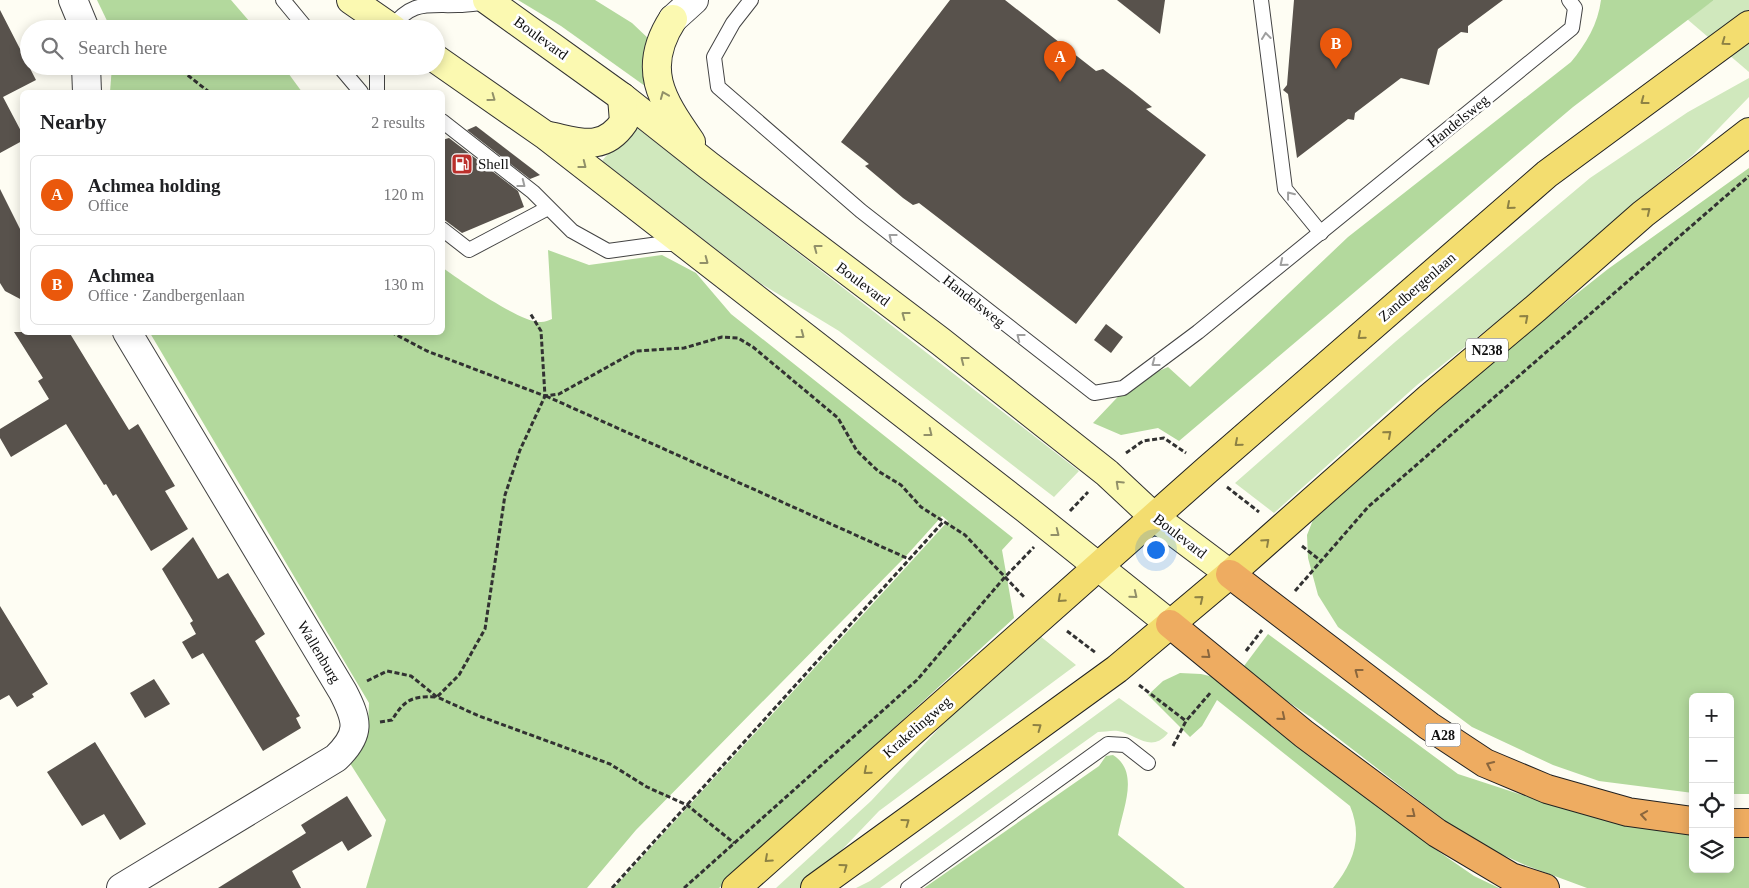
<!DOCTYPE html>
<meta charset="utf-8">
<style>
:root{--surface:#fff;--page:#f2f2f2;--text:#202124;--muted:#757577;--line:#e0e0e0;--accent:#ea580c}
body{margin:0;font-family:"Times New Roman",serif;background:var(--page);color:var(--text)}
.controls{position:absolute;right:15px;bottom:15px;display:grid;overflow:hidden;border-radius:8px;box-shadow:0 2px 12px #0003}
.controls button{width:45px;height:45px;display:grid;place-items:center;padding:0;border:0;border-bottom:1px solid var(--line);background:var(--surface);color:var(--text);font:25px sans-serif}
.you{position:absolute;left:1155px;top:549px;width:18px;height:18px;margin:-12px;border:4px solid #fff;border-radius:50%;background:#1a73e8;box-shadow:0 0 0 8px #1a73e833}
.badge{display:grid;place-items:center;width:32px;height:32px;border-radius:50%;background:var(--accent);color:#fff;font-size:16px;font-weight:700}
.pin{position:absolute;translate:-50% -41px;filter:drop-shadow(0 1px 2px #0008)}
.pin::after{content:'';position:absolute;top:26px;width:18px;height:15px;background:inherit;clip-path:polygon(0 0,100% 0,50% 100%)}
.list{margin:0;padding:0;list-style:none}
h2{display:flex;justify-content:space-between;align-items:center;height:65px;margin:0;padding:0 20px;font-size:21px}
h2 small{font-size:16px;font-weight:400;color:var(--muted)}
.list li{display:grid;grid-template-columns:32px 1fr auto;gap:15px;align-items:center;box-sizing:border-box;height:80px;margin:0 10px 10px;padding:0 10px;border:1px solid var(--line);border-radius:8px}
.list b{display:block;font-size:19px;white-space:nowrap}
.list p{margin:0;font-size:16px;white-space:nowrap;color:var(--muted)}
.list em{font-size:16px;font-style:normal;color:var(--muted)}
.icon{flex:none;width:28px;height:28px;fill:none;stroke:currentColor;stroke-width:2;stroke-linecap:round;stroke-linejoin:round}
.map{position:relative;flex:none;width:1749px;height:888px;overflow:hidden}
.search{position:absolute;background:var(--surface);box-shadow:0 2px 12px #0003;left:20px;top:20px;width:425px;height:55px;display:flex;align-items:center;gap:12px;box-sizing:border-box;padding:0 18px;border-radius:28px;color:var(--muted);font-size:19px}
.panel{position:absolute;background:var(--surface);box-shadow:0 2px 12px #0003;left:20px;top:90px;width:425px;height:245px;border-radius:8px}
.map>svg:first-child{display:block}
</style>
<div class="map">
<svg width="1749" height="888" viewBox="0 0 1749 888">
<rect width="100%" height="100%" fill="#fefdf3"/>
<!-- green -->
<g fill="#d0e8bd">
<path d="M 1714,0 L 1749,0 L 1749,72 L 1687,19 Z"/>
<path d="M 1749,78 L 1749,97 L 1693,155 L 1634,203 L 1533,293 L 1417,385 L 1274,513 L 1235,483 L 1395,342 L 1590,178 L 1688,112 Z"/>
<path d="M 632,124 L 1079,471 L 1054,497 L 839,331 L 760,283 L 602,161 Z"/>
<path d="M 1040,636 L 1076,665 L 879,811 L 816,877 L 802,888 L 776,888 L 871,801 L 944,723 Z"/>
<path d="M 1119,698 L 1168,733 C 1151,754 1136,734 1118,731 C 1112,730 1104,732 1098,732 L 880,888 L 856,888 L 870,881 Z"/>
</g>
<!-- forest -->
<g fill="#b3d99d">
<path d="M 97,0 L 231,0 L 256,29 L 111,29 Z"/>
<path d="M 518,0 L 595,0 L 632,23 L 651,41 L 652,91 L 561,26 Z"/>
<path d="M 1601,0 L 1714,0 L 1573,107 L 1179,441 L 1158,428 L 1121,435 L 1093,423 L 1131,383 L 1168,367 L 1190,387 L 1348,237 L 1571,62 C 1586,44 1598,24 1601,0 Z"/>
<path d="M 112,66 L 283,66 L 302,92 L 110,92 Z"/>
<path d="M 1749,168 L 1749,794 L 1730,794 L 1730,697 L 1693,697 L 1693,793 L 1599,781 L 1553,765 L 1472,727 L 1338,627 L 1318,595 L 1308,558 L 1307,535 L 1313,520 L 1349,482 L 1531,330 L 1608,269 Z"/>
<path d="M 548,250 L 589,265 L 662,255 L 696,273 L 731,314 L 1013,538 L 1002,550 L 1014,618 L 719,888 L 614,888 L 948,521 L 942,516 L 906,556 L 636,830 L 587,888 L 366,888 L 386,820 L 346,757 L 368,726 L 369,703 L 150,333 L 442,332 L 443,268 C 461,281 521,323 541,322 C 545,322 549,320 552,319 Z"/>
<path d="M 1268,634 L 1458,774 L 1544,802 L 1693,826 L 1693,869 L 1730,869 L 1730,827 L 1749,826 L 1749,888 L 1587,888 L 1525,865 L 1490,849 L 1448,823 L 1312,718 L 1241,670 Z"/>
<path d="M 1180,673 L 1201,674 L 1218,678 L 1294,741 L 1432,847 L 1474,876 L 1499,888 L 1333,888 C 1354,862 1363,837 1350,806 L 1217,700 L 1202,726 L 1190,737 L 1148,695 L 1163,681 Z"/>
<path d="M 1113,755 C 1140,772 1123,808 1118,835 L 1185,888 L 924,888 L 1099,766 L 1106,756 Z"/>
</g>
<!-- building -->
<g fill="#58524c">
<path d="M 950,0 L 1005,0 L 1096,71 L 1103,69 L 1132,91 L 1152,107 L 1146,109 L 1206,155 L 1076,324 L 919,203 L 913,205 L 903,198 L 865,166 L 869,164 L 841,142 Z"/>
<path d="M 1117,0 L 1165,0 L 1160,34 Z"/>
<path d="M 1294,0 L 1503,0 L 1468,26 L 1468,33 L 1461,32 L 1438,49 L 1429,85 L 1401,78 L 1355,113 L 1354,120 L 1348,119 L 1297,158 L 1288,94 L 1283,90 L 1287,85 Z"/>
<path d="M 0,10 L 36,80 L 3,97 L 22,133 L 22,141 L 0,153 Z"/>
<path d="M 476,126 L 540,175 L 530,179 L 467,130 Z"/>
<path d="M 449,138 L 518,191 L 524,207 L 462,233 L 442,218 L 442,140 Z"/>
<path d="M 0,189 L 22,233 L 22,300 L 5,291 L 0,283 Z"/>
<path d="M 1106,324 L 1123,337 L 1111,353 L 1094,340 Z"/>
<path d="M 14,332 L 69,332 L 129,430 L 138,424 L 175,486 L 165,491 L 188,529 L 151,551 L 116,494 L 113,496 L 106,484 L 104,485 L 66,424 L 11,457 L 0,438 L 0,429 L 49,399 L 38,381 L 43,378 Z"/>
<path d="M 193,537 L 218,579 L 228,573 L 265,634 L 255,641 L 300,716 L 296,718 L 301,728 L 263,751 L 203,653 L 192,659 L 182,642 L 196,634 L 190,623 L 193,621 L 162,569 Z"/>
<path d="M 0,606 L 48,684 L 32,694 L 34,697 L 17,707 L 9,695 L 0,700 Z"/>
<path d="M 154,679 L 170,704 L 145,718 L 130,693 Z"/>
<path d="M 95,742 L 146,824 L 120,840 L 104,814 L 82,826 L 47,772 Z"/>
<path d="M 347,796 L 372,836 L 348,851 L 342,841 L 292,871 L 301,888 L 218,888 L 306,833 L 301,825 Z"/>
</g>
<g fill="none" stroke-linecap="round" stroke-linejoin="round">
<!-- service casing -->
<g stroke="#434343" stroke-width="16">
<g id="service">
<path d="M 283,0 L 307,29"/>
<path d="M 751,0 L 733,23 L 714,57 L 718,87 L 861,211 L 1094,393 L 1123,388 L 1198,332 L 1572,28 L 1575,8 L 1569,0"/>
<path d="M 1261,0 L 1285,189 L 1321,233"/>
<path d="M 390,29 C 412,0 426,6 458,5 C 469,5 479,3 490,2"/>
<path d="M 339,66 L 361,92"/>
<path d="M 377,66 L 377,92"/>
<path d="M 442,121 L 533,192 L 572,231 L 608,251 L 659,244 L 681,244"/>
<path d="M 442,229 L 469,250 L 548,208"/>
<path d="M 908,888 L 1108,744 L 1125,745 L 1148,763"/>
</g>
</g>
<!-- minor casing -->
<g stroke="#434343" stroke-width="30">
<g id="minor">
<path d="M 73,0 L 85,29"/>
<path d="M 673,19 L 694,0"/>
<path d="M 86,66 L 87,92"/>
<path d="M 121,888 L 336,758 C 361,734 358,721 343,692 L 127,332"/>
</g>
</g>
<!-- secondary casing -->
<g stroke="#323232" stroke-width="30">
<g id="secondary">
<path d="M 351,0 L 393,29"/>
<path d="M 487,0 L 622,97 L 708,165 L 940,341 L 1107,473 L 1154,517 L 1230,574"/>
<path d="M 673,19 C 641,68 661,99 691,142"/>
<path d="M 436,59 L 545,135 L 1026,509 L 1170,624"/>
<path d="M 549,136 C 579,142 603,153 624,122 L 622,97"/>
</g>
</g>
<!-- primary casing -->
<g stroke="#212121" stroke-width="30">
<g id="primary">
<path d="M 736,888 L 1207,470 L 1547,174 L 1749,25"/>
<path d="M 815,888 L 1117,669 L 1230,574 L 1429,398 L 1536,308 L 1643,214 L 1749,132"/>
</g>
</g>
<!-- motorway casing -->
<g stroke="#212121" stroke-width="30">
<g id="motorway">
<path d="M 1230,574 L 1429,726 L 1485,763 L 1547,789 L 1628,812 L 1693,821"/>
<path d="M 1170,624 L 1304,734 L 1437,833 L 1511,877 L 1545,888"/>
<path d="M 1730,823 L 1749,823"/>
</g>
</g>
<!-- path -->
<g stroke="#323232" stroke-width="3" stroke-dasharray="5 2.5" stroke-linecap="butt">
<path d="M 176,66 L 209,92"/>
<path d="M 391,332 L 427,351 L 545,396 L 559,394 L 636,351 L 684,348 L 722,337 L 738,338 L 753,347 L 838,418 L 857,451 L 878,471 L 901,485 L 921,507 L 965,535 L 1025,598"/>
<path d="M 546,396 L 909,559"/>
<path d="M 1126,453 L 1143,441 L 1164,438 L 1186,453"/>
<path d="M 1227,487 L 1259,512"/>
<path d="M 1070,511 L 1088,492"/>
<path d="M 1302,546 L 1321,561"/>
<path d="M 1295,591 L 1368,507 L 1749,176"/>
<path d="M 1067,631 L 1096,653"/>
<path d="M 1246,651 L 1262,630"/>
<path d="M 367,681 L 387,671 L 411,676 L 437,697 L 479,716 L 610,764 L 647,787 L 687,805 L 734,843"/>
<path d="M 1139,685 L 1186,721"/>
<path d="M 380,722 L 392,720 C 405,699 412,696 437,697 L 459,675 L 485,629 L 505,495 L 520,450 L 545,396 L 541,331 L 530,313"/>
<path d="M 1173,746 L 1186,721 L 1211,692"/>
<path d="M 612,888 L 943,522"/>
<path d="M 684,888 L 917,680 L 1004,578 L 1034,547"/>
</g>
<!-- service -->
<use href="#service" stroke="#fff" stroke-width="14"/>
<!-- minor -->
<use href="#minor" stroke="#fff" stroke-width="28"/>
<!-- secondary -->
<use href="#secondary" stroke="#fbf9b1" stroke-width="28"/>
<!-- primary -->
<use href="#primary" stroke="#f3dd6f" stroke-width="28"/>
<!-- motorway -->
<use href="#motorway" stroke="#eeac61" stroke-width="28"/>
</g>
<!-- one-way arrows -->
<defs><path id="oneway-chevron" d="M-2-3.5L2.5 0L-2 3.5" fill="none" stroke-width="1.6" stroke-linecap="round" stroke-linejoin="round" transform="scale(1.25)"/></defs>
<g stroke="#9f9f9f">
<use href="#oneway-chevron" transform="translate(1266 36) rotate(-97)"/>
<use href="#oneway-chevron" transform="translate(522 184) rotate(38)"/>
<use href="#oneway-chevron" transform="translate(1290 195) rotate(-128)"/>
<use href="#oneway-chevron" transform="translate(892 237) rotate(-142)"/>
<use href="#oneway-chevron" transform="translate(1283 263) rotate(141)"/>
<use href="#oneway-chevron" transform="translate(1020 337) rotate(-142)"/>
<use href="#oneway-chevron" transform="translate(1155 363) rotate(143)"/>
</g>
<g stroke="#8d8144">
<use href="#oneway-chevron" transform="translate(1725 42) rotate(144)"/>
<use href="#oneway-chevron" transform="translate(1644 101) rotate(143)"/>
<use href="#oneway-chevron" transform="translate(1510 206) rotate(139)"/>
<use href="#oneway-chevron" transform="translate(1647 211) rotate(-39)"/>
<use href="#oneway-chevron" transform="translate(1525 318) rotate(-41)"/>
<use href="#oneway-chevron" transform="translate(1361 336) rotate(139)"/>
<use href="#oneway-chevron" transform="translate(1388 434) rotate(-41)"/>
<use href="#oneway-chevron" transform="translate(1238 443) rotate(139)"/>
<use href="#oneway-chevron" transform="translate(1266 542) rotate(-42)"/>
<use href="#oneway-chevron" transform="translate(1061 599) rotate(138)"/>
<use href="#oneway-chevron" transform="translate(1200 599) rotate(-39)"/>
<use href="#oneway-chevron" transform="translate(1038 727) rotate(-36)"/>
<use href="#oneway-chevron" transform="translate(867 771) rotate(139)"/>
<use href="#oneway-chevron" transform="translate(906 822) rotate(-36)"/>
<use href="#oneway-chevron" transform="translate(768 859) rotate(138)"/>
<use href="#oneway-chevron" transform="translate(844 867) rotate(-36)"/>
</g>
<g stroke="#919069">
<use href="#oneway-chevron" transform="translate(664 95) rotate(-112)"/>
<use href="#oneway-chevron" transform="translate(492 98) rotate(36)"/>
<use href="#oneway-chevron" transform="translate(583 165) rotate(38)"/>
<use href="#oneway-chevron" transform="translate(817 248) rotate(-143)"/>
<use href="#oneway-chevron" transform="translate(705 261) rotate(37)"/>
<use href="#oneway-chevron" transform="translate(905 315) rotate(-143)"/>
<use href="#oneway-chevron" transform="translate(801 335) rotate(37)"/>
<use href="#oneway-chevron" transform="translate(964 360) rotate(-142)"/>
<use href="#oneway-chevron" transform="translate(929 433) rotate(38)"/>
<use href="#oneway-chevron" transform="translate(1119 484) rotate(-137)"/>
<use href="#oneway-chevron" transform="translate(1056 533) rotate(38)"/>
<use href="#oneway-chevron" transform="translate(1134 595) rotate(39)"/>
</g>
<g stroke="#8a663d">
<use href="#oneway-chevron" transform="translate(1207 655) rotate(40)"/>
<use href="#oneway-chevron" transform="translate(1358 672) rotate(-143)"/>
<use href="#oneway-chevron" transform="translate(1282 717) rotate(39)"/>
<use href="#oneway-chevron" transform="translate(1490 765) rotate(-155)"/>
<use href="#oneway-chevron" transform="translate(1412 814) rotate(38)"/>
<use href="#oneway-chevron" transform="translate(1644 815) rotate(-171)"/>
</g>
<!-- icons -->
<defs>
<g id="fuel-square" transform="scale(1.125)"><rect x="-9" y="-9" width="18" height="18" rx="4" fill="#bb302c" stroke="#fff"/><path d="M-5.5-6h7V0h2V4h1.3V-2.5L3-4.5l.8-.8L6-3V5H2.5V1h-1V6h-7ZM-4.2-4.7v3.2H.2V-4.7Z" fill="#fff"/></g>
</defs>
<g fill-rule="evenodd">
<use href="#fuel-square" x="462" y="164"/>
</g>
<g text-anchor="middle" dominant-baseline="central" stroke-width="5" stroke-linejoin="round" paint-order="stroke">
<!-- shield labels -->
<g fill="#fff" stroke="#585858" stroke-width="1">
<rect x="1466" y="338.5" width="42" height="23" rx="4"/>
<rect x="1425.5" y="723.5" width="35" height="23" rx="4"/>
</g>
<g font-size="14" font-weight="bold" fill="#101010">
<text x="1487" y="350">N238</text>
<text x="1443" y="735">A28</text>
</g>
<!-- street labels -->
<g font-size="15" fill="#101010" stroke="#fff">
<text transform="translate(541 38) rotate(36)">Boulevard</text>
<text transform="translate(1458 121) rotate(-39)">Handelsweg</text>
<text transform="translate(863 284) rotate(37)">Boulevard</text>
<text transform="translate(1417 287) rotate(-41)">Zandbergenlaan</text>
<text transform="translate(974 301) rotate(38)">Handelsweg</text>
<text transform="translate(1180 536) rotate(38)">Boulevard</text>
<text transform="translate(319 652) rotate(59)">Wallenburg</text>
<text transform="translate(917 727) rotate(-41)">Krakelingweg</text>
</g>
<!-- poi labels -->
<g font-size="15" fill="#101010" stroke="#fff" text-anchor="start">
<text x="478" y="164">Shell</text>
</g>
</g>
</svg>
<div class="controls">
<button>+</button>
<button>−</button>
<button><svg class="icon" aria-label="locate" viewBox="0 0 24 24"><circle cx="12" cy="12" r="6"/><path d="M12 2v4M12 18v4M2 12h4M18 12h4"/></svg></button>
<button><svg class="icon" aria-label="layers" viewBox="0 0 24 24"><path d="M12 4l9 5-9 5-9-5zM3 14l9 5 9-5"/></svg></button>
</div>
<div class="you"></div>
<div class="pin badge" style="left:1060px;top:82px">A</div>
<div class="pin badge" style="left:1336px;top:69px">B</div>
<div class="search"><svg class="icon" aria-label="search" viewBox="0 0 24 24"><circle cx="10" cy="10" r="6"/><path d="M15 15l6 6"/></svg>Search here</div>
<section class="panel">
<h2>Nearby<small>2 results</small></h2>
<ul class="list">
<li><span class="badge">A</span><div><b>Achmea holding</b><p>Office</p></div><em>120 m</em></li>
<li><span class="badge">B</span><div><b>Achmea</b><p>Office · Zandbergenlaan</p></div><em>130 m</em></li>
</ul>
</section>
</div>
